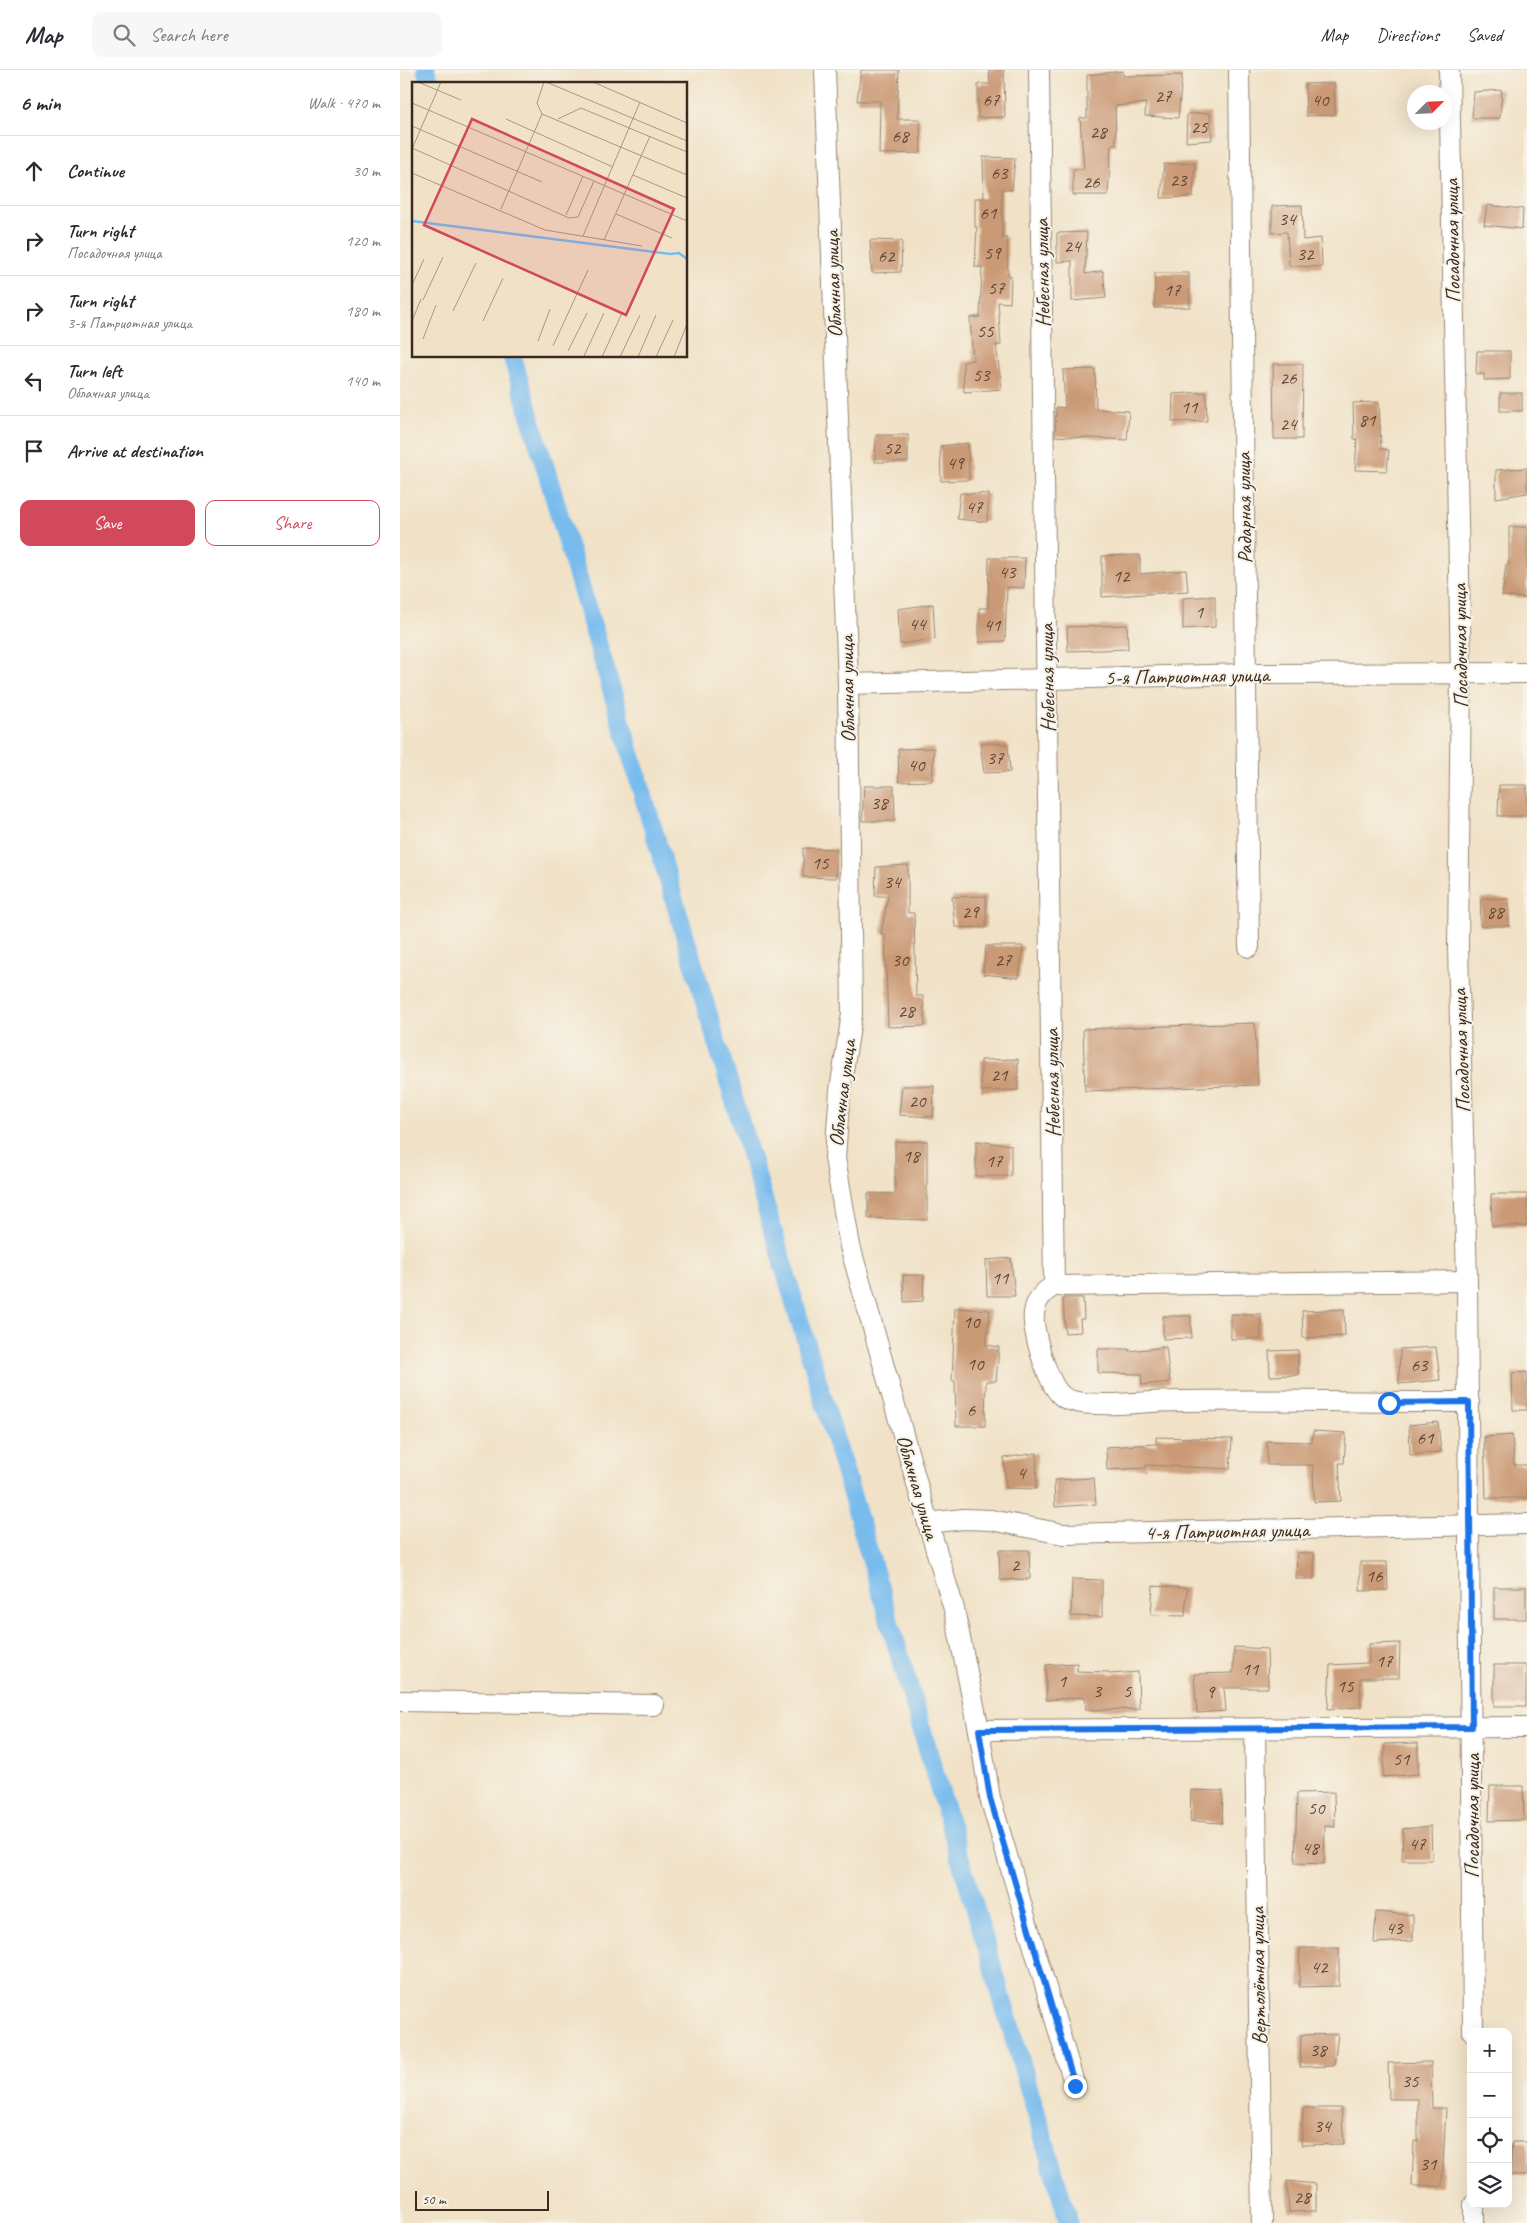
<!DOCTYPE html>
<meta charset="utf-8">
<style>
:root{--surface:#fff;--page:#f7f7f7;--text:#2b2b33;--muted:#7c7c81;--line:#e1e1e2;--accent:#d1495b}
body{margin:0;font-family:Caveat,sans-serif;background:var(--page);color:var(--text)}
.controls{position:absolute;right:15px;bottom:15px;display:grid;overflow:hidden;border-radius:10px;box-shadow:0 5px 20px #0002}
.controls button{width:45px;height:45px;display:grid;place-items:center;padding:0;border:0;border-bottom:1px solid var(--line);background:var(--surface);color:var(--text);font:25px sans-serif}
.compass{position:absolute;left:1007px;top:15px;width:45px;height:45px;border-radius:50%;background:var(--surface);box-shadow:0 5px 20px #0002;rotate:66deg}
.scale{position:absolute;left:15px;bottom:12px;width:134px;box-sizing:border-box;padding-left:5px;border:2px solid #3b2a1e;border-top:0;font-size:14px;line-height:18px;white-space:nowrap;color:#3b2a1e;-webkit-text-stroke:4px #f7f3e8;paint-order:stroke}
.stop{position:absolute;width:15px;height:15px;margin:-11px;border:4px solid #1a73e8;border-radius:50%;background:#fff}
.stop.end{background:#1a73e8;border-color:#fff;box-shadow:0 1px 5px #0008}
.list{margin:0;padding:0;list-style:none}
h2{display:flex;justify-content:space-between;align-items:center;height:65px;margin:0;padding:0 20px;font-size:21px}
h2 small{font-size:16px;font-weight:400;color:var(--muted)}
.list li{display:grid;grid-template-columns:32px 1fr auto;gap:15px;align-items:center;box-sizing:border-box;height:70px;padding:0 20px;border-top:1px solid var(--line)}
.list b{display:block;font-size:19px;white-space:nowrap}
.list p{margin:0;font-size:16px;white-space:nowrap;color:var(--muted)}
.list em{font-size:16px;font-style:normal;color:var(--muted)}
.actions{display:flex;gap:10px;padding:15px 20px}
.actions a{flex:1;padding:11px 0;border:1px solid var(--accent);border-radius:10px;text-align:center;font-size:18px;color:var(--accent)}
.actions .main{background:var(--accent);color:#fff}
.icon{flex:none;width:28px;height:28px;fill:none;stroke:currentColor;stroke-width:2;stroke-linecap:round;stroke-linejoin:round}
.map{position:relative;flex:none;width:1127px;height:2153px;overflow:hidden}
header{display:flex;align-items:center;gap:30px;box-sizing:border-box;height:70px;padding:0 25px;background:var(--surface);border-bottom:1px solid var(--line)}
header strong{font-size:24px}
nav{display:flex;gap:28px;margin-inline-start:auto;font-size:18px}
.search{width:350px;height:45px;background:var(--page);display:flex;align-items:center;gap:12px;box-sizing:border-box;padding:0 18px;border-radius:10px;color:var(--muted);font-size:19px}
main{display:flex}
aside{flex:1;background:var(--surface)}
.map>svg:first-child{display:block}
</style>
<header>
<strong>Map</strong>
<div class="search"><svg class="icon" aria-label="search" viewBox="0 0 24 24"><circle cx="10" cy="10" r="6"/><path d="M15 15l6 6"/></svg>Search here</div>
<nav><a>Map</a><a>Directions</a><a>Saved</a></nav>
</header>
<main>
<aside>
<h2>6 min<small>Walk · 470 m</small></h2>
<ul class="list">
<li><svg class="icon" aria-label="ahead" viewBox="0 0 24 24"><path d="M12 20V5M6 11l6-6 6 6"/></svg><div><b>Continue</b></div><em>30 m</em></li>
<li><svg class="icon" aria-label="right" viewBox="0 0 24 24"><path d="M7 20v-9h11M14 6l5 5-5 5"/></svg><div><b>Turn right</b><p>Посадочная улица</p></div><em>120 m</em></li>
<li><svg class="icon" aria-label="right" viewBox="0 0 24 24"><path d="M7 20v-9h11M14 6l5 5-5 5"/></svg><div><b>Turn right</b><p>3-я Патриотная улица</p></div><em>180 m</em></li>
<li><svg class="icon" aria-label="left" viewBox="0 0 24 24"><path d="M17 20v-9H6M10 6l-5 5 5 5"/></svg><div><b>Turn left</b><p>Облачная улица</p></div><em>140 m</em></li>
<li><svg class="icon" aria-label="arrive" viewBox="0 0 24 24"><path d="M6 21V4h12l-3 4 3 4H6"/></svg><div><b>Arrive at destination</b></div></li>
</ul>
<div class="actions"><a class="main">Save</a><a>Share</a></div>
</aside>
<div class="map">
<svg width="1127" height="2153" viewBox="0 0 1127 2153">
<rect width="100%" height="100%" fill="#f7f3e8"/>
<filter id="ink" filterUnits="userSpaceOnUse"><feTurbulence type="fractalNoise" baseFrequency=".02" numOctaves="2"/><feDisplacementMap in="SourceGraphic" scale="10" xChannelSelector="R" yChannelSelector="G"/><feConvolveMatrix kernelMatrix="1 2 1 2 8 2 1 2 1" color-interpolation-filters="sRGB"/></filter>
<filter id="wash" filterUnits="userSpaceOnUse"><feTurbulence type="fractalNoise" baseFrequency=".0096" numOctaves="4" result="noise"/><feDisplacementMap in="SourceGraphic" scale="20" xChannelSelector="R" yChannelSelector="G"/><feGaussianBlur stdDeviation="1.12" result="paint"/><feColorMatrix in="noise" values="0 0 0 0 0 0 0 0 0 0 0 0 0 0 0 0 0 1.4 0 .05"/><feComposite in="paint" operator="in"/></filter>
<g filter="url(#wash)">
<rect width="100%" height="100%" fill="#f1e2c7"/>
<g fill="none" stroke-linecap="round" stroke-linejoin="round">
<!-- canal -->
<g stroke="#78bcee" stroke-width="19">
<path d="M 26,0 L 30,14"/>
<path d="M 112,286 L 669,2153"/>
</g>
</g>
<g id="blocks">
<!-- building -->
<g fill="#ca9975">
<path d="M 461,0 L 499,0 L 497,49 L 520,49 L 521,83 L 479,84 L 480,31 L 457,31 Z"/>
<path d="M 589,0 L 604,0 L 605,47 L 578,48 L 578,14 L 590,14 Z"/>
<path d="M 723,1 L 723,6 L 782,5 L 778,48 L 745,46 L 746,33 L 715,36 L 716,75 L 711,75 L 708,125 L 673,125 L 673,99 L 684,99 L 680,48 L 687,48 L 687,5 Z"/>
<path d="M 934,13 L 935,45 L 906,46 L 905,14 Z"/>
<path d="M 1102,20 L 1100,48 L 1072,48 L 1074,22 Z"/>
<path d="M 810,43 L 812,70 L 786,72 L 787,44 Z"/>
<path d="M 583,87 L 615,88 L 612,120 L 602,119 L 602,168 L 607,168 L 608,206 L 611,206 L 610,233 L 598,232 L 601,275 L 596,275 L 602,319 L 564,322 L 563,292 L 573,290 L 570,248 L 580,247 L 582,197 L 575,197 L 577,157 L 575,157 L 575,128 L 584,128 Z"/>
<path d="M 795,93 L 793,127 L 761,128 L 764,94 Z"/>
<path d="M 902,135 L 903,170 L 921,168 L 922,197 L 889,196 L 887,162 L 872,163 L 872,136 Z"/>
<path d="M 1087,135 L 1123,139 L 1122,159 L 1084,155 Z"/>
<path d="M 687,162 L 685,204 L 703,201 L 706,228 L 672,231 L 672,191 L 657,192 L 657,163 Z"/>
<path d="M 470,170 L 502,171 L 501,202 L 472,203 Z"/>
<path d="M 755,203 L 789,203 L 790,237 L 754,238 Z"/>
<path d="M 1077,281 L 1110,281 L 1110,309 L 1084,310 L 1084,304 L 1076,304 Z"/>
<path d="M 873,294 L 903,294 L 902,369 L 874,369 Z"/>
<path d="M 695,299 L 696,339 L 729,341 L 727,370 L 655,366 L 656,337 L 665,338 L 663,300 Z"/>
<path d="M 806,322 L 807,351 L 772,352 L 773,324 Z"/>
<rect x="1100" y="323" width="22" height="18"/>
<path d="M 979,332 L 981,379 L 989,380 L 987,401 L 955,400 L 957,369 L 954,369 L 953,333 Z"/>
<path d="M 476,365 L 508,365 L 508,392 L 475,392 Z"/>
<path d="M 568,373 L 569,410 L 541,411 L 540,376 Z"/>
<path d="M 1127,398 L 1127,423 L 1096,428 L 1096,400 Z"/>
<path d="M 560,423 L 589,424 L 587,452 L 557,449 Z"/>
<path d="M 1109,457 L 1127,457 L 1127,528 L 1102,526 L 1106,495 L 1109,495 Z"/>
<path d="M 740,485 L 740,504 L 786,500 L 788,521 L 702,527 L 702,486 Z"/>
<path d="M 589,488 L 625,488 L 624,518 L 607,517 L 605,571 L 579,572 L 579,538 L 588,538 Z"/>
<path d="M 815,526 L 815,557 L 783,559 L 783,528 Z"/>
<path d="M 533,534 L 535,569 L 500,574 L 498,539 Z"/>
<path d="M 727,555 L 728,579 L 668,581 L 667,557 Z"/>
<path d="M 580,673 L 608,674 L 610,702 L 584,703 Z"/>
<path d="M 534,678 L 532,711 L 499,712 L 498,679 Z"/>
<path d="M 1099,715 L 1127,715 L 1127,746 L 1098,746 Z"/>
<path d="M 464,716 L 494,716 L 495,751 L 462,751 Z"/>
<path d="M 403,778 L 436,779 L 436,808 L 403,807 Z"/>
<path d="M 508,795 L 508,843 L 514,843 L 516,926 L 523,926 L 525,956 L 488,957 L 485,864 L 481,864 L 488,826 L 475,826 L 476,797 Z"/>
<path d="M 586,826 L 586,858 L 555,857 L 552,827 Z"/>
<path d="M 1081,828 L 1109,829 L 1109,856 L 1080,856 Z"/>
<path d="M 586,876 L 623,876 L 619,908 L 583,904 Z"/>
<path d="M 855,953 L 858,1015 L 685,1021 L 683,959 Z"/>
<path d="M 618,989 L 618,1020 L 581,1021 L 581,990 Z"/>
<path d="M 502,1016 L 534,1016 L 533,1047 L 499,1045 Z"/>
<path d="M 527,1071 L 527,1150 L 468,1148 L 468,1123 L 495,1124 L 495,1072 Z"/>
<path d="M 576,1071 L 611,1075 L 611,1106 L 576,1106 Z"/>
<path d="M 1091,1124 L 1127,1124 L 1127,1156 L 1092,1156 Z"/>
<path d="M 611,1188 L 615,1226 L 587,1226 L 586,1190 Z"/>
<path d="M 503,1205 L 524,1205 L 523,1231 L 504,1232 Z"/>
<path d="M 663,1228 L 683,1228 L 684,1249 L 680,1249 L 681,1262 L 665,1263 Z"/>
<path d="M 555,1238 L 590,1240 L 586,1275 L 599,1277 L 596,1311 L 586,1311 L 585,1356 L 556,1356 L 555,1311 L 552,1311 Z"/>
<path d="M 944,1239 L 945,1266 L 903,1268 L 902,1241 Z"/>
<rect x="831" y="1244" width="30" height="25"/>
<path d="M 763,1246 L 791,1246 L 791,1268 L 763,1269 Z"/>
<path d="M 766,1277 L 770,1312 L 742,1315 L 741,1304 L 698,1303 L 698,1279 L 729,1279 L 729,1281 Z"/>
<path d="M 1036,1277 L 1040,1310 L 999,1314 L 1000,1279 Z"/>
<path d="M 898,1280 L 898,1305 L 870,1306 L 869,1281 Z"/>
<path d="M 1127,1302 L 1127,1340 L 1113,1340 L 1112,1303 Z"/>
<path d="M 1038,1352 L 1041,1382 L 1010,1385 L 1009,1355 Z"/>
<path d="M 913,1361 L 946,1363 L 944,1393 L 939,1393 L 941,1431 L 914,1432 L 913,1395 L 867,1395 L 867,1371 L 912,1372 Z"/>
<path d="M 1112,1365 L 1114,1395 L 1127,1395 L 1127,1428 L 1086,1428 L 1084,1367 Z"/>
<path d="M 756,1367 L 832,1369 L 830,1399 L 746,1395 L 746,1398 L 707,1400 L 706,1377 L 756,1374 Z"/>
<path d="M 637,1383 L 636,1419 L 606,1418 L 604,1388 Z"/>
<path d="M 694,1408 L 696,1434 L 655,1437 L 654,1410 Z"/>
<path d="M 599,1480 L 629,1480 L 630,1509 L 600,1510 Z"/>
<path d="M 897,1483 L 914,1483 L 914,1509 L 896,1509 Z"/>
<path d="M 960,1492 L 987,1492 L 988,1520 L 960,1521 Z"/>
<path d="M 672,1509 L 702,1510 L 702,1547 L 671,1546 Z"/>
<path d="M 753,1516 L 787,1518 L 785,1546 L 751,1545 Z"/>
<rect x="1094" y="1517" width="32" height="32"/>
<path d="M 1000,1573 L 999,1608 L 960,1608 L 961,1637 L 928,1639 L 930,1595 L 969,1593 L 969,1574 Z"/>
<path d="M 834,1577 L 867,1579 L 868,1618 L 824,1618 L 826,1641 L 797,1643 L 794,1604 L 833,1603 Z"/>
<path d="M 677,1593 L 677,1601 L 709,1602 L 709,1604 L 738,1602 L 739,1639 L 686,1640 L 685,1627 L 646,1630 L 646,1595 Z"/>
<rect x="1094" y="1595" width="32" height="41"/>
<path d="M 1018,1673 L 1018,1704 L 983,1707 L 985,1674 Z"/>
<path d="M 1090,1716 L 1123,1716 L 1124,1750 L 1089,1751 Z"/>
<path d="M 791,1720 L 823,1721 L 822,1753 L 790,1751 Z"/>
<path d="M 934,1722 L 935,1757 L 925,1756 L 924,1794 L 895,1793 L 897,1723 Z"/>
<path d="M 1031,1756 L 1032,1790 L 1002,1790 L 1003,1759 Z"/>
<path d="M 976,1842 L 1013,1845 L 1013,1871 L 974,1873 Z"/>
<path d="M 900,1878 L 939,1878 L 939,1916 L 899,1917 Z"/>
<path d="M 938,1964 L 934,1996 L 900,1997 L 901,1965 Z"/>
<path d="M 1031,1992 L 1032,2038 L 1046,2038 L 1042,2116 L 1012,2116 L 1014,2071 L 1018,2071 L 1018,2029 L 989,2029 L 988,1993 Z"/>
<path d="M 903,2038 L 941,2038 L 944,2074 L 901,2075 Z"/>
<path d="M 1112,2072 L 1127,2072 L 1127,2105 L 1110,2105 Z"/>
<path d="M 887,2111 L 916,2114 L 916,2141 L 889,2142 Z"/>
</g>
</g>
</g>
<g filter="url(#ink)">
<use href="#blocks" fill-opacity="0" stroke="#968672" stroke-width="1"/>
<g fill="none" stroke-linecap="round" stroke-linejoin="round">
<!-- street casing -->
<g stroke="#968672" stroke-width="22">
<g id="street">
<path d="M 425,0 L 448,614 L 452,944 L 440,1020 L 435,1088 L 450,1176 L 528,1453 L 554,1539 L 579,1660 L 590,1728 L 675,2016"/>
<path d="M 639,0 L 654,1216"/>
<path d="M 839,0 L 849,877"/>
<path d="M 1049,0 L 1061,603 L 1058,878 L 1067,1211 L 1073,1962"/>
<path d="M 448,614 L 846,604 L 1127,603"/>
<path d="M 1067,1211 L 654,1216 C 636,1225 631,1241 635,1260 C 638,1277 649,1315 662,1326 C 678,1339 730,1333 751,1332 C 857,1328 963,1333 1069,1332"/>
<path d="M 528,1453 L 563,1449 L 591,1450 L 663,1464 L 1127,1454"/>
<path d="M 0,1631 L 254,1635"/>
<path d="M 855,1659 L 862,2153"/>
<path d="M 579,1660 L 1127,1657"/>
<path d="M 1074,2134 L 1074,2153"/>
</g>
</g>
<!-- street -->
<use href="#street" stroke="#fff" stroke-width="20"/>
</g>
</g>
<g fill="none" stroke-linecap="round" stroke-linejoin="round" filter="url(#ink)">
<!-- route -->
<path stroke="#1a73e8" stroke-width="6" d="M 675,2016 L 590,1728 L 579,1660 L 1072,1657 L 1069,1332 L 989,1333"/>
</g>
<g text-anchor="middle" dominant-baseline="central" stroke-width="4" stroke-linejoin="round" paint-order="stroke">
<!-- number labels -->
<g font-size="19" fill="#5f4634">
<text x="763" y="26">27</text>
<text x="591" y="30">67</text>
<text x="920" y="30">40</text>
<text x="799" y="57">25</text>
<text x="698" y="62">28</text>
<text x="500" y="66">68</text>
<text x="599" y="103">63</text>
<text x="778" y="110">23</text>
<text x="691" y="112">26</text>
<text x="588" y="143">61</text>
<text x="887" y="149">34</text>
<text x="672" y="176">24</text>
<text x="592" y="183">59</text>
<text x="905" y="184">32</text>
<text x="486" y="186">62</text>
<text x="596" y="218">57</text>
<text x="772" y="220">17</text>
<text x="585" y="261">55</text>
<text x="581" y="305">53</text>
<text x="888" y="308">26</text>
<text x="789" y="337">11</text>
<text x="967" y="350">81</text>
<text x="888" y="354">24</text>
<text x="492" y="378">52</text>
<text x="555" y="393">49</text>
<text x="574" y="437">47</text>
<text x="607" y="502">43</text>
<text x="721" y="506">12</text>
<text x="799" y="542">1</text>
<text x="517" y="554">44</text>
<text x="592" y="555">41</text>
<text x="595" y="688">37</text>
<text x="516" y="695">40</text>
<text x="479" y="733">38</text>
<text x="420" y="793">15</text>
<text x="492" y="812">34</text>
<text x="570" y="842">29</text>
<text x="1095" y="842">88</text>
<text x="500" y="890">30</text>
<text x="603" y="890">27</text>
<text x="506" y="941">28</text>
<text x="599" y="1005">21</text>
<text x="517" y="1031">20</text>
<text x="511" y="1086">18</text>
<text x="594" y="1091">17</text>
<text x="600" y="1208">11</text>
<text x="571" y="1252">10</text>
<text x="575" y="1294">10</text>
<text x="1019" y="1295">63</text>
<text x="571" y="1340">6</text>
<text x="1025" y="1368">61</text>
<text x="621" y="1403">4</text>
<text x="615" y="1495">2</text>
<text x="974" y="1506">16</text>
<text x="984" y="1591">17</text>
<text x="850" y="1599">11</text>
<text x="662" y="1611">1</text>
<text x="945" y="1616">15</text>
<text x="697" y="1621">3</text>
<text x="727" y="1621">5</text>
<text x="810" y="1622">9</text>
<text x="1001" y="1689">51</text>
<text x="916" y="1738">50</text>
<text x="1017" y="1774">47</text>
<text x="910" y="1778">48</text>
<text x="994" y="1858">43</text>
<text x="919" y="1897">42</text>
<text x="918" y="1980">38</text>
<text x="1010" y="2011">35</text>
<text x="922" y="2056">34</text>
<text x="1028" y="2094">31</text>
<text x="902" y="2127">28</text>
</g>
<!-- street labels -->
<g font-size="21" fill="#3b2a1e" stroke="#f7f3e8">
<text transform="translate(1052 171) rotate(-91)">Посадочная улица</text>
<text transform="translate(642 203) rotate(-91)">Небесная улица</text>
<text transform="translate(433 214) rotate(-92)">Облачная улица</text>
<text transform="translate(844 438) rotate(-91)">Радарная улица</text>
<text transform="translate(1060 576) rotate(-91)">Посадочная улица</text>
<text transform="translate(787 606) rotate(-1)">5-я Патриотная улица</text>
<text transform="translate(647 608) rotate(-91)">Небесная улица</text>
<text transform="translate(447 619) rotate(-91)">Облачная улица</text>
<text transform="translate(1061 981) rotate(-92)">Посадочная улица</text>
<text transform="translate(652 1013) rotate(-91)">Небесная улица</text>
<text transform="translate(442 1023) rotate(-83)">Облачная улица</text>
<text transform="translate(518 1417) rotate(74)">Облачная улица</text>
<text transform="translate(827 1461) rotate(-1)">4-я Патриотная улица</text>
<text transform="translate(1072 1746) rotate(-90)">Посадочная улица</text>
<text transform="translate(858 1906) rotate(-91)">Вертолётная улица</text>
</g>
</g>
<!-- overview -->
<g transform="translate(12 12)">
<rect width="275" height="275" fill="#f1e2c7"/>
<path fill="none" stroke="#78bcee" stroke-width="2.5" d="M 0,139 L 258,172 L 267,171 L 275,177"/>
<path fill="none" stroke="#a89883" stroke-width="1" d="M 6,0 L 49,18M 59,0 L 102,0M 134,0 L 275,59M 181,0 L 275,41M 0,21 L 275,139M 130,32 L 275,93M 130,32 L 125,21 L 132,0M 94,37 L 201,85M 146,37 L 169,26 L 275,70M 0,44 L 130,100M 0,66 L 157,136 L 166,135 L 182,99M 0,67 L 29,0M 0,91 L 133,148 L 230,164M 221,93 L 275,116M 89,127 L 130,32M 204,132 L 260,156M 154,133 L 171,94M 171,154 L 228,20M 192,158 L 238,54M 0,203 L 12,177M 11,218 L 31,175M 41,229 L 64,181M 0,239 L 9,217M 71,239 L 91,196M 11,257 L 24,223M 126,259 L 138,227M 141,264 L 176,188M 156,269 L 175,231M 172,274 L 192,231M 190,275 L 210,231M 208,275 L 228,233M 226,275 L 244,233M 244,275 L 261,238M 262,275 L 275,242"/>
<path fill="#d1495b" fill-opacity="0.15" stroke="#d1495b" stroke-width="2.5" d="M 60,37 L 262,127 L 214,233 L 12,143 Z"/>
<rect width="275" height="275" fill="none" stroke="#3b2a1e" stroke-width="2.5"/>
</g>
</svg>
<div class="controls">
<button>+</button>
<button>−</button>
<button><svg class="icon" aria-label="locate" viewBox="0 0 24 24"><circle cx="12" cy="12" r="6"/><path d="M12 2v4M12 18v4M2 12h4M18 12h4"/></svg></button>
<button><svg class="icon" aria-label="layers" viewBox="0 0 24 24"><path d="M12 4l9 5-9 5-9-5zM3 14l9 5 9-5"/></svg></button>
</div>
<svg class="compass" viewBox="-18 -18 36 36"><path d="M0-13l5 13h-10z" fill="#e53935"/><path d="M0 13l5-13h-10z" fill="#7c7c81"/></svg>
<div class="scale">50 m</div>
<div class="stop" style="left:989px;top:1333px"></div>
<div class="stop end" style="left:675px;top:2016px"></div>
</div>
</main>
